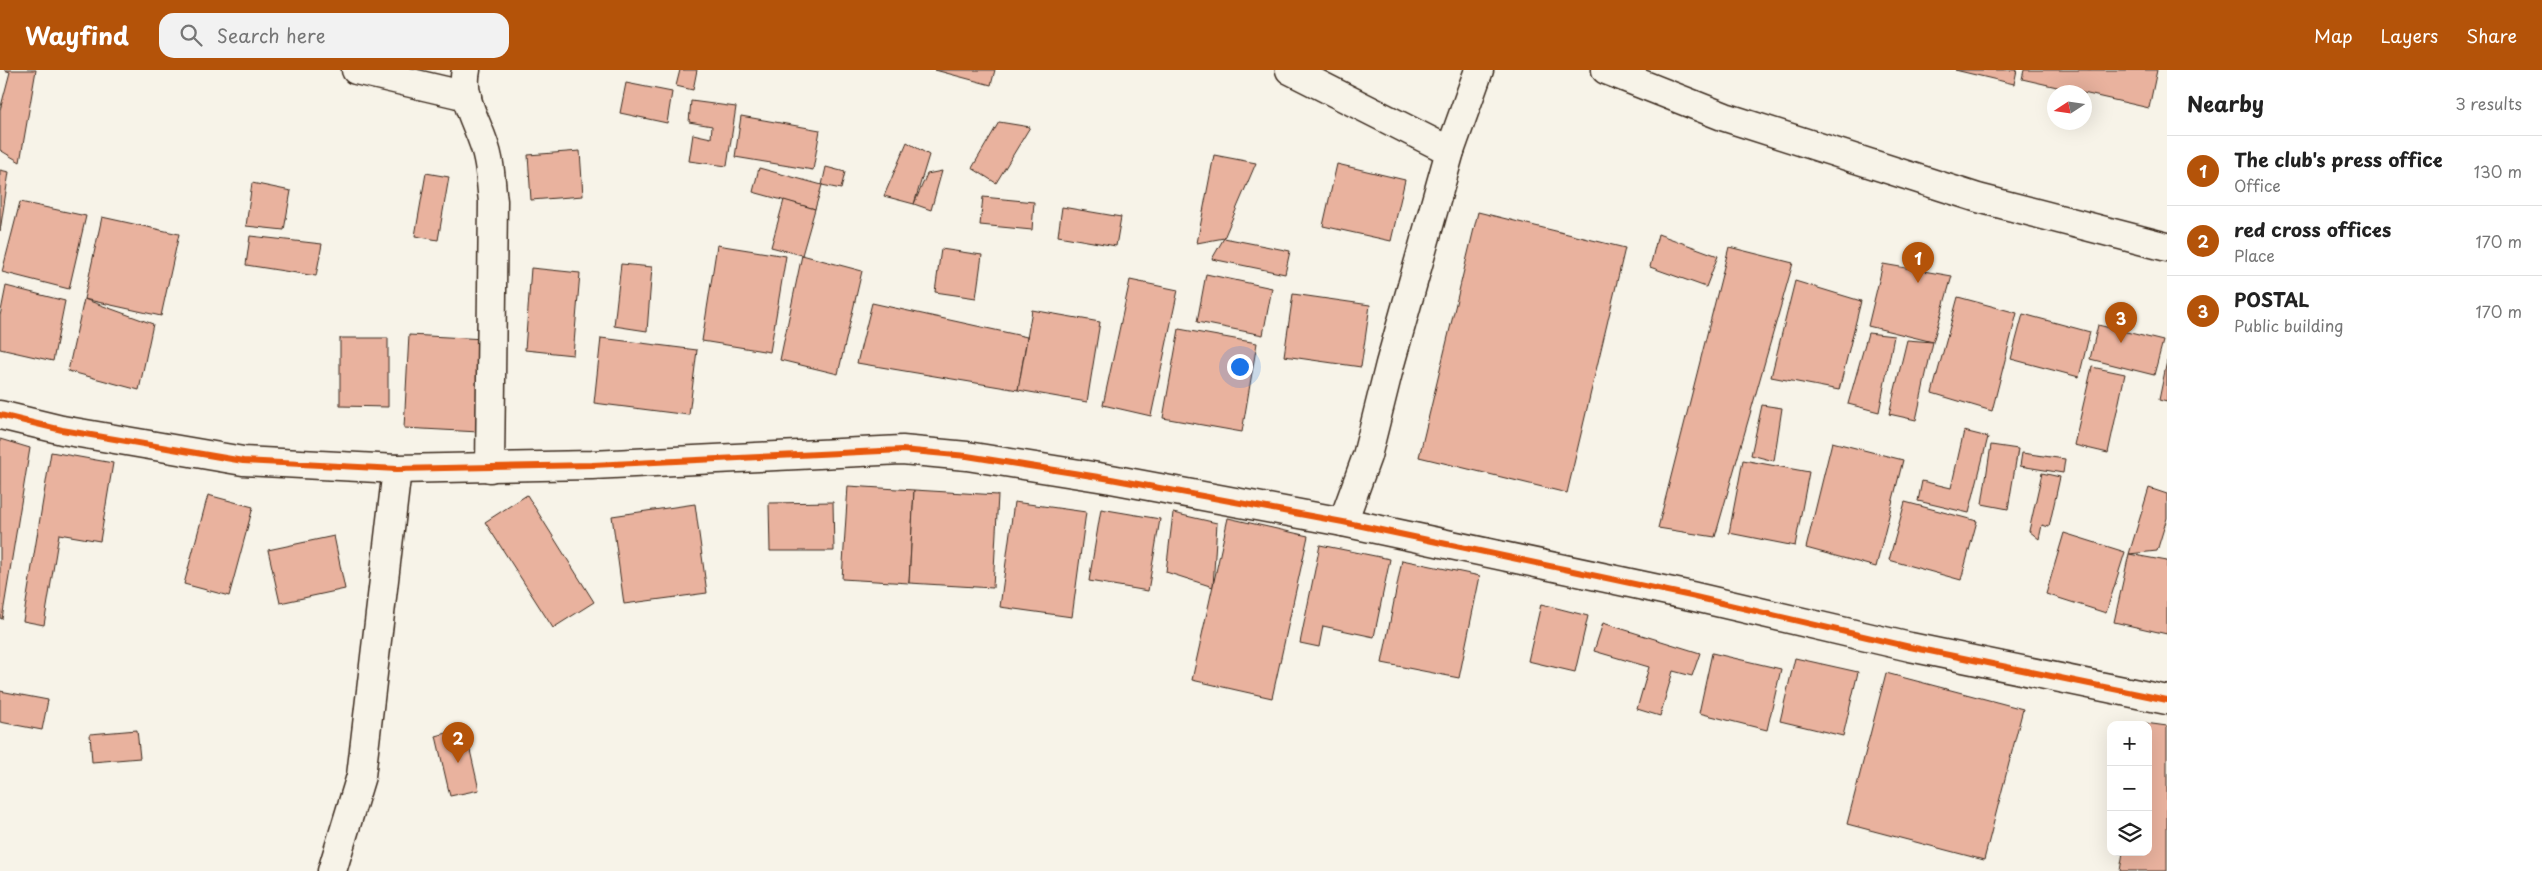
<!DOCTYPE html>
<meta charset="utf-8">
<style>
:root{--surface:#fff;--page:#f2f2f2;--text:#222;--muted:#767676;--line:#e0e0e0;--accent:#b45309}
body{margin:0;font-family:"Playpen Sans",sans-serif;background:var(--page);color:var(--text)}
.controls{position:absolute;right:15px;bottom:15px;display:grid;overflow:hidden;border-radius:10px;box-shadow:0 5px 20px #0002}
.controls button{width:45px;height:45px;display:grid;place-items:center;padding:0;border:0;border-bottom:1px solid var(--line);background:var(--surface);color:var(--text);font:25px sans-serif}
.compass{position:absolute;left:2047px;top:15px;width:45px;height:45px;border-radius:50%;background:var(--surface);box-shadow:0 5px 20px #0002;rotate:258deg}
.you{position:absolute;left:1239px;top:296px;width:18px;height:18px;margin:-12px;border:4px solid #fff;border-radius:50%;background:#1a73e8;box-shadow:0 0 0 8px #1a73e833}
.badge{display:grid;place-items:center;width:32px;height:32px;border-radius:50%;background:var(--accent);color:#fff;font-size:16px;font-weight:700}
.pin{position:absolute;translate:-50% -41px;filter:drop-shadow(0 1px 2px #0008)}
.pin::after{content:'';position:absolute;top:26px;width:18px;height:15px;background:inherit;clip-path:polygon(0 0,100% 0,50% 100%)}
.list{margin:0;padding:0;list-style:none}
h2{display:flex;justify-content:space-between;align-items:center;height:65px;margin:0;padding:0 20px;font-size:21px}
h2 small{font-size:16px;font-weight:400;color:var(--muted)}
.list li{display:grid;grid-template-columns:32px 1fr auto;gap:15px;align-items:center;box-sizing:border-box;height:70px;padding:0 20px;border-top:1px solid var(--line)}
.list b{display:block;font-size:19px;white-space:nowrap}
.list p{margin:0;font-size:16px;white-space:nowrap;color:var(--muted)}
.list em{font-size:16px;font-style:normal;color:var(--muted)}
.icon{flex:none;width:28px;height:28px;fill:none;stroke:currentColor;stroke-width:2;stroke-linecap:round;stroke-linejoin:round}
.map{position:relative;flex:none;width:2167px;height:801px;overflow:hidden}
header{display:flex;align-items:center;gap:30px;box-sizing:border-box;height:70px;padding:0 25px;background:var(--accent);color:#fff}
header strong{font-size:24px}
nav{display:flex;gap:28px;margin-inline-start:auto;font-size:18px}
.search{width:350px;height:45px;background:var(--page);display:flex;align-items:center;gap:12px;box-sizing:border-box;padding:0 18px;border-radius:15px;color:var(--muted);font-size:19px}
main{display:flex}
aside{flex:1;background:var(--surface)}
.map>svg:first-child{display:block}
</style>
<header>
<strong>Wayfind</strong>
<div class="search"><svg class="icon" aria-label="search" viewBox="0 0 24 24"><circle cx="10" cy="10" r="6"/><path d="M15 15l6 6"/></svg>Search here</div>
<nav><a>Map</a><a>Layers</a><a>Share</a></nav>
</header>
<main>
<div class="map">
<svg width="2167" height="801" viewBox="0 0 2167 801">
<rect width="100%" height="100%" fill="#f7f3e8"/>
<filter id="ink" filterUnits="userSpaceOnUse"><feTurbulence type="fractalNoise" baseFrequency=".02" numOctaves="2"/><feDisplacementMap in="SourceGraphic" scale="10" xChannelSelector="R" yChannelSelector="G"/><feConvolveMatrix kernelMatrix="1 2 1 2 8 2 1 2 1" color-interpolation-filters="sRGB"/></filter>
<g filter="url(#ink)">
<!-- building -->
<g fill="#e9b29e" stroke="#3b2a1e">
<path d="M 4,0 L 36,0 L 20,92 L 0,80 L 0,40 L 10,2 Z"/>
<path d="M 680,0 L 697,0 L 693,20 L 676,16 Z"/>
<path d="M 935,0 L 995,0 L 991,15 Z"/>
<path d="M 1955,0 L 2017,0 L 2014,14 Z"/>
<path d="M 2024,0 L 2157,0 L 2149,38 L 2022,9 Z"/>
<path d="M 626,13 L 672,22 L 667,53 L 620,43 Z"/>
<path d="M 691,31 L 736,37 L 727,96 L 689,91 L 693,64 L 711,68 L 712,56 L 689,52 Z"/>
<path d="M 741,46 L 820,60 L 813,100 L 735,87 Z"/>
<path d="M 999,52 L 1030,57 L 996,113 L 972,98 Z"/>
<path d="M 907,72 L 929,85 L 914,134 L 884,126 Z"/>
<path d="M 580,81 L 583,126 L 531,130 L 528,85 Z"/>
<path d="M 1214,85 L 1256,93 L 1224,168 L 1197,173 Z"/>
<path d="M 1337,94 L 1405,110 L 1391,171 L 1323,156 Z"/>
<path d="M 826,97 L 845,102 L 841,119 L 822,115 Z"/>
<path d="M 759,98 L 822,115 L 815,139 L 753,122 Z"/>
<path d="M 0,100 L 9,102 L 0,161 Z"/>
<path d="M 942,101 L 931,140 L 914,134 L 927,104 Z"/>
<path d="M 426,103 L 449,107 L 438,170 L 415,166 Z"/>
<path d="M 252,113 L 291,121 L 284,160 L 246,156 Z"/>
<path d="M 983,127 L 1034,132 L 1032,160 L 980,155 Z"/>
<path d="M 784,130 L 815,139 L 802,185 L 771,177 Z"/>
<path d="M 20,132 L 86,146 L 69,219 L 2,202 Z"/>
<path d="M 1062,137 L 1121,147 L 1116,176 L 1058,166 Z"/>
<path d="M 1478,142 L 1625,178 L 1567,423 L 1419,387 Z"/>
<path d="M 102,147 L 179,164 L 161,246 L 84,229 Z"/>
<path d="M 1658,164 L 1718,186 L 1706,217 L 1650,197 Z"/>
<path d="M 250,166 L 322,174 L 316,206 L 246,195 Z"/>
<path d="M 1224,168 L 1290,181 L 1285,204 L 1212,189 Z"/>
<path d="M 717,175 L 786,186 L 770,282 L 702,271 Z"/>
<path d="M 1729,177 L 1793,193 L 1715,467 L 1658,458 Z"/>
<path d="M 941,179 L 982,185 L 976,228 L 935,222 Z"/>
<path d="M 802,185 L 862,201 L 838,304 L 780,290 Z"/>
<path d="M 621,194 L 652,197 L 647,261 L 614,256 Z"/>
<path d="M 1883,194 L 1952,206 L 1933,272 L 1868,256 Z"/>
<path d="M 531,198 L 580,203 L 573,285 L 525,280 Z"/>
<path d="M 1206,204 L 1272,218 L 1263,265 L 1197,252 Z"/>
<path d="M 1130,210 L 1178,220 L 1151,346 L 1103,335 Z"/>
<path d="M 1795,211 L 1861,231 L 1839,320 L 1771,307 Z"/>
<path d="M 6,216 L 65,231 L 53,291 L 0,279 L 0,246 Z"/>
<path d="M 1293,224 L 1370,235 L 1361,297 L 1284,286 Z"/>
<path d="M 1958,227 L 2017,243 L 1992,341 L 1932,323 Z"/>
<path d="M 84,229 L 153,254 L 139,320 L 68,301 Z"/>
<path d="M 872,233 L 1027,267 L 1018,320 L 857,293 Z"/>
<path d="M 1032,240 L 1100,252 L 1087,332 L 1018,320 Z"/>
<path d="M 2023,244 L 2090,262 L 2079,307 L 2011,289 Z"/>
<path d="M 2098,255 L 2163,271 L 2154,305 L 2090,289 Z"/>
<path d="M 1179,259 L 1257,273 L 1242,362 L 1163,348 Z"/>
<path d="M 1868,263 L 1894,266 L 1879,342 L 1848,334 Z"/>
<path d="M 409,265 L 485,269 L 479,362 L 404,358 Z"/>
<path d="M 340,268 L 388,268 L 388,337 L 340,336 Z"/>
<path d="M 601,268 L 697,280 L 689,345 L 594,333 Z"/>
<path d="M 1907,270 L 1933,272 L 1916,350 L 1889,344 Z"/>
<path d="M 2167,291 L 2167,332 L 2159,330 Z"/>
<path d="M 2092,297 L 2125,304 L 2108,383 L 2074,375 Z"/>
<path d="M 1762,335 L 1782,338 L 1774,391 L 1751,385 Z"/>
<path d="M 1964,361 L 1988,367 L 1969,443 L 1918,431 L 1922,411 L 1951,418 Z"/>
<path d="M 0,369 L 30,378 L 2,549 L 0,548 Z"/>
<path d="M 1832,372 L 1903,390 L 1876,497 L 1806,478 Z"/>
<path d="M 1991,375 L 2018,379 L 2008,439 L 1982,434 Z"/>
<path d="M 51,382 L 113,393 L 100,471 L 59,464 L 44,555 L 23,551 Z"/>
<path d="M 2022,383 L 2065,389 L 2063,403 L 2020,396 Z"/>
<path d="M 1743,390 L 1809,402 L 1795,476 L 1729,463 Z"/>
<path d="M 2042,403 L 2060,407 L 2049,457 L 2042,455 L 2039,469 L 2029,461 Z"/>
<path d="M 848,416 L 914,420 L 909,513 L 842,509 Z"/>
<path d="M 2149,418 L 2167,424 L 2167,448 L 2157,481 L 2129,484 Z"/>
<path d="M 914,420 L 998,425 L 993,518 L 909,513 Z"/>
<path d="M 208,425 L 253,437 L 229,526 L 184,514 Z"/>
<path d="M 527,425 L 594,532 L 553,558 L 485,452 Z"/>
<path d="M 833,432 L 834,481 L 770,481 L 769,433 Z"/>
<path d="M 1014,432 L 1086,442 L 1072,547 L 1000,537 Z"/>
<path d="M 1905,432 L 1977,451 L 1961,510 L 1889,490 Z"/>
<path d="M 695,434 L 707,523 L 624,534 L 612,446 Z"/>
<path d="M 1101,439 L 1160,449 L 1148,521 L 1089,511 Z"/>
<path d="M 1173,443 L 1217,453 L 1213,517 L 1166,502 Z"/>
<path d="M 1228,448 L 1308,466 L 1272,628 L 1192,610 Z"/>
<path d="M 2064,463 L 2125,482 L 2106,543 L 2046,524 Z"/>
<path d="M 334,466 L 345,519 L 280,533 L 268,480 Z"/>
<path d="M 1320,475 L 1390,489 L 1374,567 L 1323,556 L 1319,577 L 1300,573 Z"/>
<path d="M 2129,484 L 2167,491 L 2167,564 L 2114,552 Z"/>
<path d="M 1402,490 L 1480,506 L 1459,608 L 1382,593 Z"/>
<path d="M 1541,534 L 1588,546 L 1575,602 L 1528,591 Z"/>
<path d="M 1603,553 L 1700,583 L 1692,606 L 1673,601 L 1660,646 L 1637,639 L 1649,597 L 1594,581 Z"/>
<path d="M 1712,583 L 1781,599 L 1767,660 L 1699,643 Z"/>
<path d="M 1795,588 L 1858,602 L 1843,666 L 1780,651 Z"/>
<path d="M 1886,603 L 2023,639 L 1984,790 L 1847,754 Z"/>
<path d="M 0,621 L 48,630 L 42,660 L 0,652 Z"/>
<path d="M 2145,653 L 2167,656 L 2167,801 L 2120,801 L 2123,782 L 2148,782 L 2148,655 Z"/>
<path d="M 465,658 L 479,720 L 450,726 L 436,666 Z"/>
<path d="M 137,660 L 140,688 L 92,692 L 90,664 Z"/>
</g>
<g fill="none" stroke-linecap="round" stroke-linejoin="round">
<!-- minor casing -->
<g stroke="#3b2a1e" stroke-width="31">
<g id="minor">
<path d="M 356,0 L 467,26"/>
<path d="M 466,0 C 459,32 483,59 488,89 C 491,102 491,117 493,131 L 490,398"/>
<path d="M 1290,0 L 1450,81"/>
<path d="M 0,345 L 62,360 L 243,391 L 397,399 L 592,395 L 902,380 L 967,386 L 1111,409 L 1343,452 L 1691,526 L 1910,577 L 2167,630"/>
<path d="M 1343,452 L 1367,386 L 1390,294 L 1450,81 L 1479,0"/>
<path d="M 332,801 L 361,706 L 397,399"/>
</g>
</g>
<!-- trunk casing -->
<g stroke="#3b2a1e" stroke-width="31">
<path id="trunk" d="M 1606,0 L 1725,47 L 1978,128 L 2167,177"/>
</g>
<!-- minor -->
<use href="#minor" stroke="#f7f3e8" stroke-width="28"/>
<!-- trunk -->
<use href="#trunk" stroke="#f7f3e8" stroke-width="28"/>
<!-- cycleway casing -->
<g stroke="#f7f3e8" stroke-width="9">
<path id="cycleway" d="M 0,345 L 62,360 L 243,391 L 397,399 L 592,395 L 902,380 L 967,386 L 1111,409 L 1343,452 L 1691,526 L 1910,577 L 2167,630"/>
</g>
<!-- cycleway -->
<use href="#cycleway" stroke="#e8590c" stroke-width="6"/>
</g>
</g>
</svg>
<div class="controls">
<button>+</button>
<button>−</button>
<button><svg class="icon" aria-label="layers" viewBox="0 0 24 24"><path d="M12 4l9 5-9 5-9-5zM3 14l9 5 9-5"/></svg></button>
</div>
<svg class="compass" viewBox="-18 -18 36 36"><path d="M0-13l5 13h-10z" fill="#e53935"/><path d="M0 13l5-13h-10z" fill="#767676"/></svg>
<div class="you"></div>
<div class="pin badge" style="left:1918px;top:213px">1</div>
<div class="pin badge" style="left:458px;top:693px">2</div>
<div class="pin badge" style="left:2121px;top:273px">3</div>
</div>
<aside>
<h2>Nearby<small>3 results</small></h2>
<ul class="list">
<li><span class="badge">1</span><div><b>The club's press office</b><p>Office</p></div><em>130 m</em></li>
<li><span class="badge">2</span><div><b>red cross offices</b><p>Place</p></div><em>170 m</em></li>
<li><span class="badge">3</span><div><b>POSTAL</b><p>Public building</p></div><em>170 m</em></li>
</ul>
</aside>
</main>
